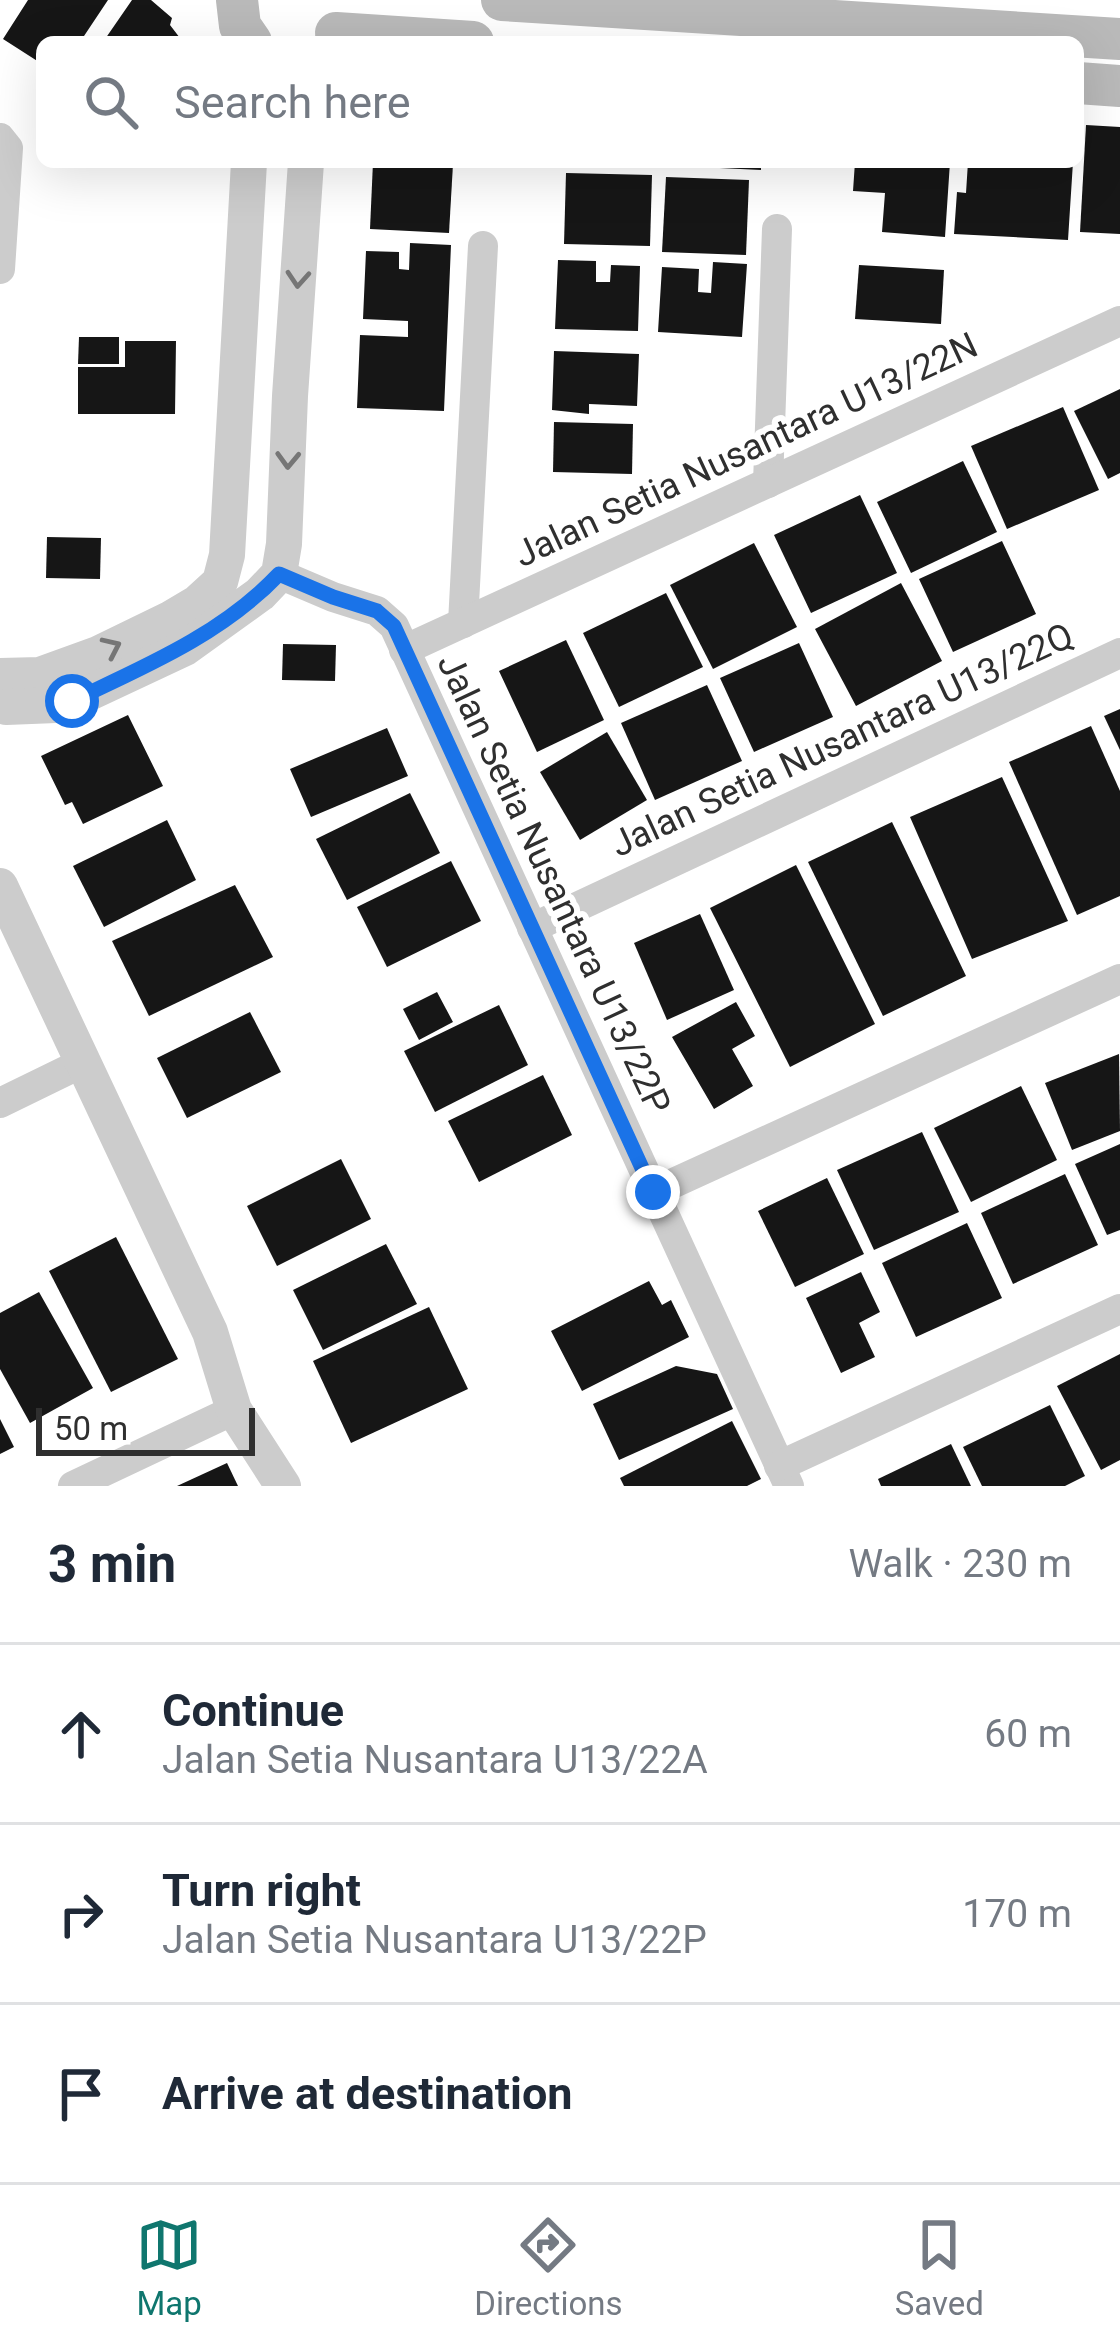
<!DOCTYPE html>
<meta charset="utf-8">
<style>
:root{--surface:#fff;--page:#f2f2f3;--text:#1f2937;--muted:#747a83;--line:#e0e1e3;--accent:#0f766e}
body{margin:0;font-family:Roboto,sans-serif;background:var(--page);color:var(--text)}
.scale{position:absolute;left:36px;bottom:30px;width:219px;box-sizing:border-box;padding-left:12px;border:6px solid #2f2f2f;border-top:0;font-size:33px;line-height:42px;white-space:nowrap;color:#2f2f2f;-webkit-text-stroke:9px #fff;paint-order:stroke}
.stop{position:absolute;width:36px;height:36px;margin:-27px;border:9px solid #1a73e8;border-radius:50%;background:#fff}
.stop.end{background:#1a73e8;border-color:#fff;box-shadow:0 3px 12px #0008}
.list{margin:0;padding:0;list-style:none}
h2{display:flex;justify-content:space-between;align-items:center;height:156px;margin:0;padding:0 48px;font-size:51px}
h2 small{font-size:39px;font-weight:400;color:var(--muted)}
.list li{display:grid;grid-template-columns:78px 1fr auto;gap:36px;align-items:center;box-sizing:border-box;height:180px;padding:0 48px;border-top:3px solid var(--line)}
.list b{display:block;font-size:45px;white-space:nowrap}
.list p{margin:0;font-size:39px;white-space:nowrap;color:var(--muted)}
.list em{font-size:39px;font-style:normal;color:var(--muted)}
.icon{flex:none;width:66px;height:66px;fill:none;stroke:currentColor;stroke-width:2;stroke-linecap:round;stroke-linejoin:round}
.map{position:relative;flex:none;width:1120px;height:1486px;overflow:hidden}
.search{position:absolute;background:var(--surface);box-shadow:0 12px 48px #0002;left:36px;right:36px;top:36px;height:132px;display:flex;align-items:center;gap:30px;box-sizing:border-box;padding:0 42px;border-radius:18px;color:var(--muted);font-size:45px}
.sheet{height:696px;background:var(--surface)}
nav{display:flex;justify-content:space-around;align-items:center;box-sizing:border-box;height:168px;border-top:3px solid var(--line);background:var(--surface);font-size:33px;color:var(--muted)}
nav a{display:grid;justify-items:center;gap:6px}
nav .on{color:var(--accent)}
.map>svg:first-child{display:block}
</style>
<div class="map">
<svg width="1120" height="1486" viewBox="0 0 1120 1486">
<rect width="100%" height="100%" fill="#fff"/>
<!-- building -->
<g fill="#161616">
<path d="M 28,0 L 108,0 L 80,42 L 42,42 L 42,64 L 3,39 Z"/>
<path d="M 132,0 L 151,0 L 172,18 L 170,25 L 183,42 L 103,42 Z"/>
<path d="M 1086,125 L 1120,127 L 1120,234 L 1080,232 Z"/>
<path d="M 373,162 L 453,164 L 449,233 L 370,229 Z"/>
<path d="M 678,162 L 761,162 L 761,170 L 678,166 Z"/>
<path d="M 855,162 L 950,162 L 945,237 L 882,232 L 885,193 L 853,191 Z"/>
<path d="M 968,162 L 1073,162 L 1068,240 L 954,234 L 957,192 L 966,193 Z"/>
<path d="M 566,173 L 652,175 L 650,246 L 564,244 Z"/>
<path d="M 666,177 L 749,180 L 746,255 L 662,252 Z"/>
<path d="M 410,243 L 451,245 L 444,411 L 357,408 L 360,335 L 408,337 L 408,321 L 363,319 L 366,251 L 399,252 L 399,269 L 409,270 Z"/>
<path d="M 558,260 L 596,261 L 596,282 L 610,282 L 611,265 L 640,266 L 638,331 L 555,329 Z"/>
<path d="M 713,262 L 747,264 L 742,337 L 658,332 L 662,267 L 699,269 L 698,292 L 711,293 Z"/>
<path d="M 859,265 L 944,270 L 941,324 L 855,319 Z"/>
<path d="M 79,337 L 119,337 L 119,364 L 78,364 Z"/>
<path d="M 125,341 L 176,341 L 175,414 L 78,414 L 78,367 L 125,367 Z"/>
<path d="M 554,351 L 639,354 L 637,406 L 589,404 L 589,414 L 552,410 Z"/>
<path d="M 1120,389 L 1120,473 L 1108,479 L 1074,411 Z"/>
<path d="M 1063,407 L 1099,490 L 1007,529 L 971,446 Z"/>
<path d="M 554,422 L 633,424 L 632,474 L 553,472 Z"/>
<path d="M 963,461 L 997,532 L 911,573 L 877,502 Z"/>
<path d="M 860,495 L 897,573 L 811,613 L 774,535 Z"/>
<path d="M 47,537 L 101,538 L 100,579 L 46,578 Z"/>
<path d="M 1002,541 L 1036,614 L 953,652 L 919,579 Z"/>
<path d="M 754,543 L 797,627 L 713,669 L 670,585 Z"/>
<path d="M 901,583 L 942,661 L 856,706 L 815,629 Z"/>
<path d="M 666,593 L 703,667 L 619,707 L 583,633 Z"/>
<path d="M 566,640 L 604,720 L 537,752 L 499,671 Z"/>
<path d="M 799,643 L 833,717 L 754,752 L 720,678 Z"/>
<path d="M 283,644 L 336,645 L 335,681 L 282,680 Z"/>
<path d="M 707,685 L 742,761 L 655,800 L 621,723 Z"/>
<path d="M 1120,709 L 1120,750 L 1104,716 Z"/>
<path d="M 128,715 L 163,786 L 83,824 L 72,802 L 65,805 L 41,756 Z"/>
<path d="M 1091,726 L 1120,791 L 1120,896 L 1077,915 L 1009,762 Z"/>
<path d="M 387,728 L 408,776 L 311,817 L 290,769 Z"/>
<path d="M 607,732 L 647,800 L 580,840 L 540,772 Z"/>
<path d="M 1002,777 L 1068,921 L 972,959 L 910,817 Z"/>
<path d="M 410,793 L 440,853 L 347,900 L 316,839 Z"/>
<path d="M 167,820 L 196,880 L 104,927 L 73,866 Z"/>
<path d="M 892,822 L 966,976 L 883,1016 L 808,862 Z"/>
<path d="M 451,861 L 481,921 L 387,967 L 357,907 Z"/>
<path d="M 796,865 L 875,1024 L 790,1067 L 710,908 Z"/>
<path d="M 235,885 L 273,957 L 149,1016 L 112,941 Z"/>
<path d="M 700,914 L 734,990 L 667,1020 L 634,943 Z"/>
<path d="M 437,992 L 453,1022 L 419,1040 L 403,1009 Z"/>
<path d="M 736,1002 L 755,1036 L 732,1049 L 753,1086 L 714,1109 L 672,1037 Z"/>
<path d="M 499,1005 L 528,1065 L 435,1112 L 404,1051 Z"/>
<path d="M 250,1012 L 281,1072 L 187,1118 L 157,1058 Z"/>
<path d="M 1119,1054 L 1120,1131 L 1072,1150 L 1045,1083 Z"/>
<path d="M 543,1075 L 572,1135 L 479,1182 L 448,1121 Z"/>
<path d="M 1021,1086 L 1057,1160 L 971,1202 L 934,1128 Z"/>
<path d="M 922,1132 L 959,1212 L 874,1250 L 837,1170 Z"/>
<path d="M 1120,1144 L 1120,1230 L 1107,1235 L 1075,1164 Z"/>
<path d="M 341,1159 L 371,1219 L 277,1266 L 247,1206 Z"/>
<path d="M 1065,1174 L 1098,1245 L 1013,1284 L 981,1213 Z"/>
<path d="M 827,1178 L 864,1254 L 795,1287 L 758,1211 Z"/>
<path d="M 967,1223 L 1002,1298 L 916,1337 L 882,1263 Z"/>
<path d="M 116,1237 L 178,1359 L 111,1392 L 49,1271 Z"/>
<path d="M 386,1244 L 417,1304 L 323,1350 L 293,1290 Z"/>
<path d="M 861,1272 L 880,1312 L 859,1323 L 875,1357 L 841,1373 L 806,1298 Z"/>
<path d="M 649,1281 L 662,1305 L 671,1300 L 689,1337 L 582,1391 L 551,1331 Z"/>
<path d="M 39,1292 L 93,1388 L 30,1423 L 0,1369 L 0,1313 Z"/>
<path d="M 429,1307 L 468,1389 L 351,1443 L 313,1361 Z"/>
<path d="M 1120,1354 L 1120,1460 L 1101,1470 L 1057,1386 Z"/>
<path d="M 676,1366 L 717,1374 L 733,1409 L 619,1460 L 593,1404 Z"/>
<path d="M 1050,1405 L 1085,1476 L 1065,1486 L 982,1486 L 963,1447 Z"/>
<path d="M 0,1419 L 14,1447 L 0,1454 Z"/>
<path d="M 732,1421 L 761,1479 L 747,1486 L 624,1486 L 620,1478 Z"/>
<path d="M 951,1444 L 971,1486 L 881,1486 L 878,1479 Z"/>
<path d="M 227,1463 L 238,1486 L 177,1486 Z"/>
</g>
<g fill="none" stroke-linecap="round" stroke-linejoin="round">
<!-- minor -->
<g stroke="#ccc" stroke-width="30">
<path d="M 0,138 L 8,148 L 0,269"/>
<path d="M 768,483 L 777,229"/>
<path d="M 279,574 L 333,597 L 377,611 L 394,626 L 789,1486"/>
<path d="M 463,623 L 483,246"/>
<path d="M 404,650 L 1120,321"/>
<path d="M 532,928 L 1120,653"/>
<path d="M 0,1103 L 84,1062"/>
<path d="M 654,1192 L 1120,979"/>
<path d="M 779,1466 L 1120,1309"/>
<path d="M 73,1486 L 234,1410"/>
</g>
<!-- tertiary -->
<g stroke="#ccc" stroke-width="36">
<path d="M 0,676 L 40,675 L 98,654 L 170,619 L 197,603 L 220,582 L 227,555 L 249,162"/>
<path d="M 6,707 L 56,705 L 72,701 L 185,648 L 260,594 L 279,574 L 284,544 L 290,396 L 306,162"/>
<path d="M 0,886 L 210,1332 L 234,1410 L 283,1486"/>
</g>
<!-- secondary -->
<g stroke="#b9b9b9" stroke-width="42">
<path d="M 237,0 L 240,26 L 251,42"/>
<path d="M 502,0 L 1120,39"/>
<path d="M 336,33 L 473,42"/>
<path d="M 1078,83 L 1120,86"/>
</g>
</g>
<!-- one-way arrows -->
<defs><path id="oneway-chevron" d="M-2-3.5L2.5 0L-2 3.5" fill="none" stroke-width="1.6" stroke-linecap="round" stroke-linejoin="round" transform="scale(3)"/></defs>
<g stroke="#767676">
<use href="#oneway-chevron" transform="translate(298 279) rotate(94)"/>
<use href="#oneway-chevron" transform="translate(288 460) rotate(92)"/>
<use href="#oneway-chevron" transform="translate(112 647) rotate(-25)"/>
</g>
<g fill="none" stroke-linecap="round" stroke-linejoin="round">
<!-- route -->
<path stroke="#1a73e8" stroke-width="15" d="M 72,701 C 146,666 222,634 279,574 L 333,597 L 377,611 L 394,626 L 653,1192"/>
</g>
<g text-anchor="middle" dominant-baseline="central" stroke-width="12" stroke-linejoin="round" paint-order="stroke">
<!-- street labels -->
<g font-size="36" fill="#2f2f2f" stroke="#fff">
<text transform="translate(746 450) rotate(-25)">Jalan Setia Nusantara U13/22N</text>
<text transform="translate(842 740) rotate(-25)">Jalan Setia Nusantara U13/22Q</text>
<text transform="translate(554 884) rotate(65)">Jalan Setia Nusantara U13/22P</text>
</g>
</g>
</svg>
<div class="scale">50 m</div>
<div class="stop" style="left:72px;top:701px"></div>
<div class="stop end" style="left:653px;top:1192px"></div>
<div class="search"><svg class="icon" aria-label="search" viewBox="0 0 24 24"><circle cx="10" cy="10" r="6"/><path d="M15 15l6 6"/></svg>Search here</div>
</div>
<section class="sheet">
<h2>3 min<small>Walk · 230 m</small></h2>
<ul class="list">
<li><svg class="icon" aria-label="ahead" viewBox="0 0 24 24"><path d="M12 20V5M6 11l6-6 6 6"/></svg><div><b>Continue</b><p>Jalan Setia Nusantara U13/22A</p></div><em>60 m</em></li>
<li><svg class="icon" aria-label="right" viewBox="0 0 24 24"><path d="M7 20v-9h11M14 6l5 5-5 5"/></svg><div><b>Turn right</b><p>Jalan Setia Nusantara U13/22P</p></div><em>170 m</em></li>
<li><svg class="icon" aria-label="arrive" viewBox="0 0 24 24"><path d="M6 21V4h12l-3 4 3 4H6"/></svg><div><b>Arrive at destination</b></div></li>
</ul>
</section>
<nav>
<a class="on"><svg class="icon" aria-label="map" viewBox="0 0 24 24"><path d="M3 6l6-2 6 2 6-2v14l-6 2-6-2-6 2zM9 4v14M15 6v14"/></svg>Map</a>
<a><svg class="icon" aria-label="directions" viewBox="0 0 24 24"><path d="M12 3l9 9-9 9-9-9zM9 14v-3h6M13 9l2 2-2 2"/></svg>Directions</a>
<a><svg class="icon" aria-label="saved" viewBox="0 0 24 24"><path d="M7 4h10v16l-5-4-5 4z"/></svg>Saved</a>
</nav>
